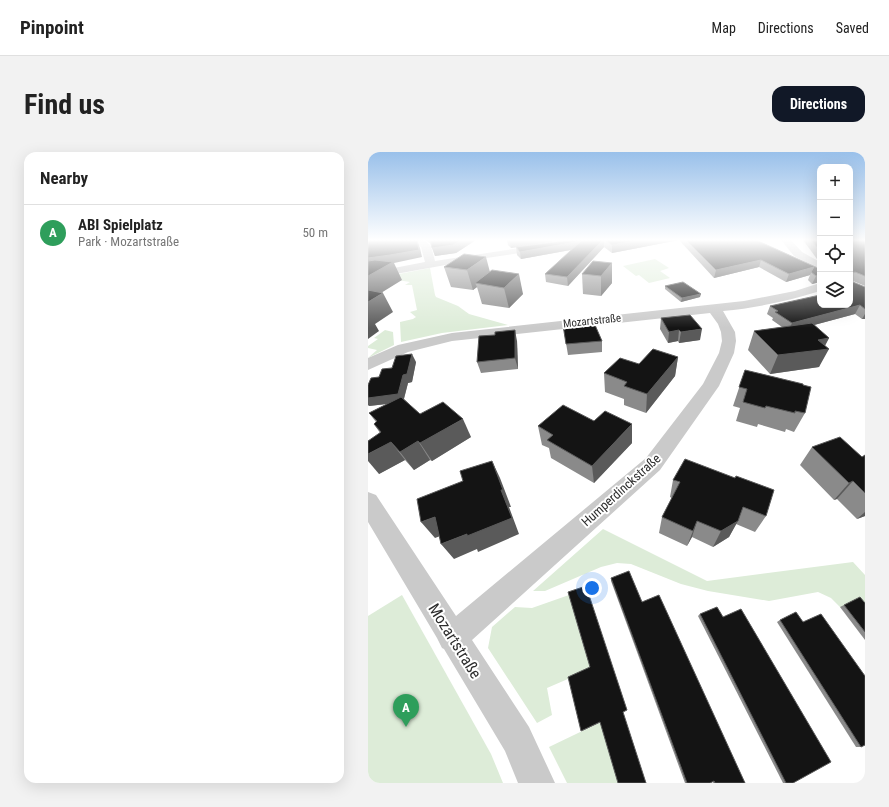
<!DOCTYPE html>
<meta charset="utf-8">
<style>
:root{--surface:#fff;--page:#f2f2f2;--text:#222;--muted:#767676;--line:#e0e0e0;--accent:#111827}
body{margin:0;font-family:"Roboto Condensed",sans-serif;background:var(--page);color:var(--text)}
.controls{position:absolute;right:12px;top:12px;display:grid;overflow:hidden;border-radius:8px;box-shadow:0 4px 16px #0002}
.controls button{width:36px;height:36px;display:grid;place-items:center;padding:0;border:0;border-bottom:1px solid var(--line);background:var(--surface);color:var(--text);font:20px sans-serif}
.you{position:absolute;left:224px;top:436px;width:14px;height:14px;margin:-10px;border:3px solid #fff;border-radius:50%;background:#1a73e8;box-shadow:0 0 0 6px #1a73e833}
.badge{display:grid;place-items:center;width:26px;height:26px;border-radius:50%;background:var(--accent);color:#fff;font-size:13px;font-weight:700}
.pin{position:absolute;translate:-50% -33px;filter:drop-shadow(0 1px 2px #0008)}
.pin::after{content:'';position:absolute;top:21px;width:14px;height:12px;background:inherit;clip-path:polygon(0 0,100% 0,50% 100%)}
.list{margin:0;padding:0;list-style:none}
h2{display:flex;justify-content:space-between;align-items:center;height:52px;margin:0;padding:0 16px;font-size:17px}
h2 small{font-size:13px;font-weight:400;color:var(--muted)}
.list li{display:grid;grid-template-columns:26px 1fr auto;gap:12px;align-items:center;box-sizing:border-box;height:56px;padding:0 16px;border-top:1px solid var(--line)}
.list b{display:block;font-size:15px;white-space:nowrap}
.list p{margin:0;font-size:13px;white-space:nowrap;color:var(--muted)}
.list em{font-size:13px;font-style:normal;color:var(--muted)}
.icon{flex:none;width:22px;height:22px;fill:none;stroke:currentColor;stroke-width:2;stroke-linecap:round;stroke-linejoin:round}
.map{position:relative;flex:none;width:497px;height:631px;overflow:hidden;border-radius:12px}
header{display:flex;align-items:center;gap:24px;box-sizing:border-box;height:56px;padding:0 20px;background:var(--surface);border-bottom:1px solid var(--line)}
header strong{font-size:19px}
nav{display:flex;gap:22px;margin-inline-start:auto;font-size:14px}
.intro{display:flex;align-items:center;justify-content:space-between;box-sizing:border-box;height:96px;padding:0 24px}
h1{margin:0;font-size:28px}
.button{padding:10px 18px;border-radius:12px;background:var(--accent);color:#fff;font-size:14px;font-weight:700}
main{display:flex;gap:24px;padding:0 24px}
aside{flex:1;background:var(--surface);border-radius:12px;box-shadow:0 4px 16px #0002}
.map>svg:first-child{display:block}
</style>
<header>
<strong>Pinpoint</strong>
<nav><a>Map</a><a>Directions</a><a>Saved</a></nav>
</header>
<div class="intro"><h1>Find us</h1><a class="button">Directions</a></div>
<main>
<aside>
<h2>Nearby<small></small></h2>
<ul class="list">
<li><span class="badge" style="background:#2e9e5b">A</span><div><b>ABI Spielplatz</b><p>Park · Mozartstraße</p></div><em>50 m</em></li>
</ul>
</aside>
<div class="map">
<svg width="497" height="631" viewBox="0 0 497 631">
<rect width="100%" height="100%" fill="#fff"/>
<!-- green -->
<g fill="#ddecd8">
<path d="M 287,107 L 301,116 L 292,119 L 302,126 L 281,131 L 271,123 L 268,124 L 255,114 Z"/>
<path d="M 62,116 L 67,143 L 68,145 L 90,154 L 101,162 L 140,173 L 74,181 L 33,190 L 32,170 L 45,167 L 48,165 L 42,160 L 49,158 L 44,133 L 37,133 L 42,130 L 16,126 L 0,128 Z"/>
<path d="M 17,178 L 25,180 L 26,193 L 0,206 L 9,198 L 0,196 L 0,194 L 10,187 L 6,186 Z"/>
<path d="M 235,377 L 339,429 L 485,410 L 497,423 L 497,459 L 472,455 L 463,446 L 450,440 L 401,449 L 340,439 L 313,432 L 263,412 L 249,411 L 233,415 L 177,439 L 165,439 Z"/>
<path d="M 34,443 L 123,602 L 135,631 L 0,631 L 0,464 Z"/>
<path d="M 201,443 L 223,517 L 179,536 L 184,563 L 169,571 L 120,496 L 124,475 L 147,455 L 164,456 Z"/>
<path d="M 233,570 L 250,631 L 199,631 L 181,595 Z"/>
</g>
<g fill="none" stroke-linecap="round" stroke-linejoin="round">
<!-- minor -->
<g fill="#cacaca" fill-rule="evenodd">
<path d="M 0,88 L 56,88 L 63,94 L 67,109 L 203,88 L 226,88 L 221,91 L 105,108 L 0,127 L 0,121 L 57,110 L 53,95 L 50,93 L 0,91 Z"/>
<path d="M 413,88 L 423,88 L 434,100 L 452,110 L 452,118 L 426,104 Z"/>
<path d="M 452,131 L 452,139 C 420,149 388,156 355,159 L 367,180 L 368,189 L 366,201 L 351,234 L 292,318 L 104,488 L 161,575 L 187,631 L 150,631 L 137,599 L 76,497 L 74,496 L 69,486 L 0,370 L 0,340 L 8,343 L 88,464 L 278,306 L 335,232 L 351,201 L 354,189 L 353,180 L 350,172 L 342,161 L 84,189 L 40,200 L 0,218 L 0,206 L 30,193 L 84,181 L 376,149 L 427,139 Z"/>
</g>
</g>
<!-- wall -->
<g fill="#8a8a8a">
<path d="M 58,88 L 108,88 L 88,101 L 67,104 L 63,92 Z"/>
<path d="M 139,88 L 195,88 L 143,96 L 140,93 Z"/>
<path d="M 202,88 L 388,88 L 452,117 L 452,130 L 444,132 L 440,128 L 442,123 L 418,130 L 391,115 L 346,126 L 311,88 L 244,101 L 236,95 L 200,134 L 178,130 L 177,122 L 203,98 L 153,107 L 149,103 L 148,95 Z"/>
<path d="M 435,88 L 452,88 L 452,108 L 449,107 Z"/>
<path d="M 482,88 L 497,88 L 497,134 L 485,129 L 485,130 L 497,135 L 497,167 L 494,167 L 487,162 L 446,173 L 461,186 L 457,194 L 451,215 L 402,222 L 380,198 L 386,179 L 414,175 L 404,168 L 405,166 L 399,162 L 402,154 L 482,153 Z"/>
<path d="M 244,111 L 244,131 L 233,144 L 215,142 L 214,122 Z"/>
<path d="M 76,115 L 122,120 L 155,142 L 141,156 L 114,152 L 109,135 L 105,138 L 83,135 Z"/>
<path d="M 297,134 L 332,145 L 313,150 L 297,137 Z"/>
<path d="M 293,166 L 332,188 L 311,191 L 310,189 L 300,191 L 292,177 Z"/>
<path d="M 195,173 L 217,174 L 234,189 L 234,200 L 200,203 Z"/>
<path d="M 149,189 L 150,217 L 113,221 L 109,210 Z"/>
<path d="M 310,205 L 307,224 L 278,261 L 256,253 L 256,247 L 237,240 L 236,221 L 271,212 Z"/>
<path d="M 48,210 L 44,230 L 40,231 L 36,247 L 52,262 L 103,285 L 64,309 L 62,308 L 46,318 L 37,308 L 11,322 L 12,281 L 6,272 L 8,270 L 1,261 L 19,252 L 1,254 L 11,225 L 24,216 Z"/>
<path d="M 377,218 L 437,261 L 426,280 L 418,277 L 417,280 L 390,272 L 389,275 L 368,269 L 372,256 L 365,254 Z"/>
<path d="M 170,274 L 264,291 L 226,331 L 183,306 L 181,296 L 174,293 Z"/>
<path d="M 444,295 L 494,305 L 497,303 L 497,364 L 489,367 L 469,347 L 466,348 L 432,313 Z"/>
<path d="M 305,328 L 398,364 L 387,380 L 368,372 L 361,385 L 345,395 L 324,385 L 319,394 L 291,381 L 294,365 L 304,346 L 302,345 Z"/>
<path d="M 243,426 L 274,450 L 377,631 L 345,631 L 345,630 L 342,631 L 317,631 L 243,429 Z"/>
<path d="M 497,451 L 497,488 L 472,455 L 476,453 Z"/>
<path d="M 332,462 L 425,631 L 415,631 L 330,464 Z"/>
<path d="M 412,468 L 435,470 L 493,595 L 488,595 L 409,470 Z"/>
</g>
<!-- shaded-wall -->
<g fill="#5a5a5a">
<path d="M 49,88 L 52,96 L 54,105 L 26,111 L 34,128 L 0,149 L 0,106 Z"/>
<path d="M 94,88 L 108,88 L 88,101 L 67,104 L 64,96 Z"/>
<path d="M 141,88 L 195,88 L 143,96 Z"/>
<path d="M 235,88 L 236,88 L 236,95 L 200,134 L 199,125 Z"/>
<path d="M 273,88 L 311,88 L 244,101 L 244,93 Z"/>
<path d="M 213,89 L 213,96 L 153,107 L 152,100 Z"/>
<path d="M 118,105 L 123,124 L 107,131 L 109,135 L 105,138 L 99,118 Z"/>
<path d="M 393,108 L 391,115 L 346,126 L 348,118 Z"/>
<path d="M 244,111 L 244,131 L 233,144 L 233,124 Z"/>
<path d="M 446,115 L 442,123 L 418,130 L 421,122 Z"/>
<path d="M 151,122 L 155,142 L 141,156 L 136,136 Z"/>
<path d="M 452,123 L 452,130 L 444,132 L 448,124 Z"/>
<path d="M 15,141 L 25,160 L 7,172 L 11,179 L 0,187 L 0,150 Z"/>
<path d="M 333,142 L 332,145 L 313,150 L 314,146 Z"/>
<path d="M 492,153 L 487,162 L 420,180 L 424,171 Z"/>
<path d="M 497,162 L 497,167 L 494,167 Z"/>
<path d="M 334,177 L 332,188 L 311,191 L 313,180 Z"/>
<path d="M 147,178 L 149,189 L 150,217 L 147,206 Z"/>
<path d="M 311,178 L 310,189 L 300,191 L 301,180 Z"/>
<path d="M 461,186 L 455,197 L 461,197 L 451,215 L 402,222 L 410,203 L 450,188 Z"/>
<path d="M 44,202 L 48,210 L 44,230 L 40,231 L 35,250 L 1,254 L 0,253 L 0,246 L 35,223 Z"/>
<path d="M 310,205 L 307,224 L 278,261 L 279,242 Z"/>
<path d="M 95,267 L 103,285 L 64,309 L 52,291 Z"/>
<path d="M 264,272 L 264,291 L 226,331 L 224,314 Z"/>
<path d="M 50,289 L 62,308 L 46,318 L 32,300 Z"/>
<path d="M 23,290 L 37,308 L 11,322 L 0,309 L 0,302 Z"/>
<path d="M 124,309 L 132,326 L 143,355 L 141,355 L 151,382 L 110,400 L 109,397 L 86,407 L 73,392 L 99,382 L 133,338 Z"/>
<path d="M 485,329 L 469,347 L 466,348 L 481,331 Z"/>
<path d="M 497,360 L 497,364 L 489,367 Z"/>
<path d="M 67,365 L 80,381 L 67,386 L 53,370 Z"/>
<path d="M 329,369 L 324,385 L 319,394 Z"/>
<path d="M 370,369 L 361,385 L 345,395 L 353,379 Z"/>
<path d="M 232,570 L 233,570 L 214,579 L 213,579 Z"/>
</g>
<!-- building -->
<g fill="#141414" stroke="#5a5a5a">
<path d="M 0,88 L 49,88 L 51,98 L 22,103 L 0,106 Z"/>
<path d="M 62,88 L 94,88 L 85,93 L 64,96 Z"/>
<path d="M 202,88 L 235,88 L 199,125 L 177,122 L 213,89 L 152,100 L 148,95 Z"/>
<path d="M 237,88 L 273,88 L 244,93 Z"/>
<path d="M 318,88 L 388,88 L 452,117 L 452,123 L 448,124 L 443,120 L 446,115 L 421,122 L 393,108 L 348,118 Z"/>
<path d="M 443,88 L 452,88 L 452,98 Z"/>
<path d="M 482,88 L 497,88 L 497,124 L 487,120 L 485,121 L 485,130 L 497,135 L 497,157 L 492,153 L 424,171 L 407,160 L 410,159 L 402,154 L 452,143 L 452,153 L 482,153 Z"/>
<path d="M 96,102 L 118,105 L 99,118 L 76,115 Z"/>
<path d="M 7,108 L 25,110 L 0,124 L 0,109 Z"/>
<path d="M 225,109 L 244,111 L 233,124 L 214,122 Z"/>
<path d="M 124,118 L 151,122 L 136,136 L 107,131 Z"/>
<path d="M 315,130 L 333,142 L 314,146 L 297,134 Z"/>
<path d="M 0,138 L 15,141 L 0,150 Z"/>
<path d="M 322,163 L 334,177 L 313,180 L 311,178 L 301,180 L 293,166 Z"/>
<path d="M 216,171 L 217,174 L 227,173 L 234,189 L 198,192 L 195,173 Z"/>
<path d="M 444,171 L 461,186 L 450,188 L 461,197 L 410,203 L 386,179 Z"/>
<path d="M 147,178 L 147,206 L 109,210 L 111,184 L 127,183 L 127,180 Z"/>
<path d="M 285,197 L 310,205 L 279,242 L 256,234 L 259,230 L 236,221 L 252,206 L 271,212 Z"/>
<path d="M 44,202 L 39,222 L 35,223 L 30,242 L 0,246 L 0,233 L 3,226 L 11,225 L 14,217 L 24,216 L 28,204 Z"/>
<path d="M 377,218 L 435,232 L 435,233 L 443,235 L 437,261 L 427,259 L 427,261 L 398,254 L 397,256 L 375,250 L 379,237 L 371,235 Z"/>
<path d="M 33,245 L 52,262 L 75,250 L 95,267 L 52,291 L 50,289 L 32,300 L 23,290 L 0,302 L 0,289 L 13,280 L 6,272 L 9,269 L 1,261 Z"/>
<path d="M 195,253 L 226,269 L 237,259 L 264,272 L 224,314 L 179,288 L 185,283 L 170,274 Z"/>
<path d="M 472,285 L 494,305 L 497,303 L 497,341 L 485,329 L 481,331 L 444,295 Z"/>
<path d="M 317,307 L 367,326 L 368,324 L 406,338 L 398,364 L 375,355 L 370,369 L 353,379 L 329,369 L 325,379 L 294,365 L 312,330 L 305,328 Z"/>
<path d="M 124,309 L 135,338 L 133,338 L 144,366 L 99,384 L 99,382 L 73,392 L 67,365 L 53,370 L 49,347 L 95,329 L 92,319 Z"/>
<path d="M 261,419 L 274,450 L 291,443 L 377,631 L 347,631 L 346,629 L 342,631 L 319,631 L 243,426 Z"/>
<path d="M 218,434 L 259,558 L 255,560 L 278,631 L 250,631 L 232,570 L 213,579 L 200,525 L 222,515 L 200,440 Z"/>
<path d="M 492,445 L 497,451 L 497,480 L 476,453 Z"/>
<path d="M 349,455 L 355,465 L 373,457 L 463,610 L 425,631 L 418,631 L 332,462 Z"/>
<path d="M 428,460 L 435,470 L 453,462 L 497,524 L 497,593 L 493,595 L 412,468 Z"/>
</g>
<!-- sky -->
<linearGradient id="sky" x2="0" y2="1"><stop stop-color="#99c0ea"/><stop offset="0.5" stop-color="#fff"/><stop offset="1" stop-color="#fff" stop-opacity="0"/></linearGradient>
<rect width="497" height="176" fill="url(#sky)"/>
<g text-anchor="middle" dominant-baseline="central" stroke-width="4" stroke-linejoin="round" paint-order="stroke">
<!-- far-street labels -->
<g font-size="11" fill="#2d2d2d" stroke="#fff">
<text transform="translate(224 169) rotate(-6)">Mozartstraße</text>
</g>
<!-- street labels -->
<g font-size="13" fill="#2d2d2d" stroke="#fff">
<text transform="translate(253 338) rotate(-42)">Humperdinckstraße</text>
</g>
<!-- near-street labels -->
<g font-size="16" fill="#2d2d2d" stroke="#fff">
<text transform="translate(87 489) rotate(58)">Mozartstraße</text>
</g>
</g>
</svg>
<div class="controls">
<button>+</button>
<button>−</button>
<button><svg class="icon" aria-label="locate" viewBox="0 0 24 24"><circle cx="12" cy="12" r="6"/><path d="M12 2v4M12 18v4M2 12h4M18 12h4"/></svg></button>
<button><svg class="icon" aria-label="layers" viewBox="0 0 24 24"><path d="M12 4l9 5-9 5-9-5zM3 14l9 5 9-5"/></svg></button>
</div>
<div class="you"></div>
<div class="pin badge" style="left:38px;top:575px;background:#2e9e5b">A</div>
</div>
</main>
